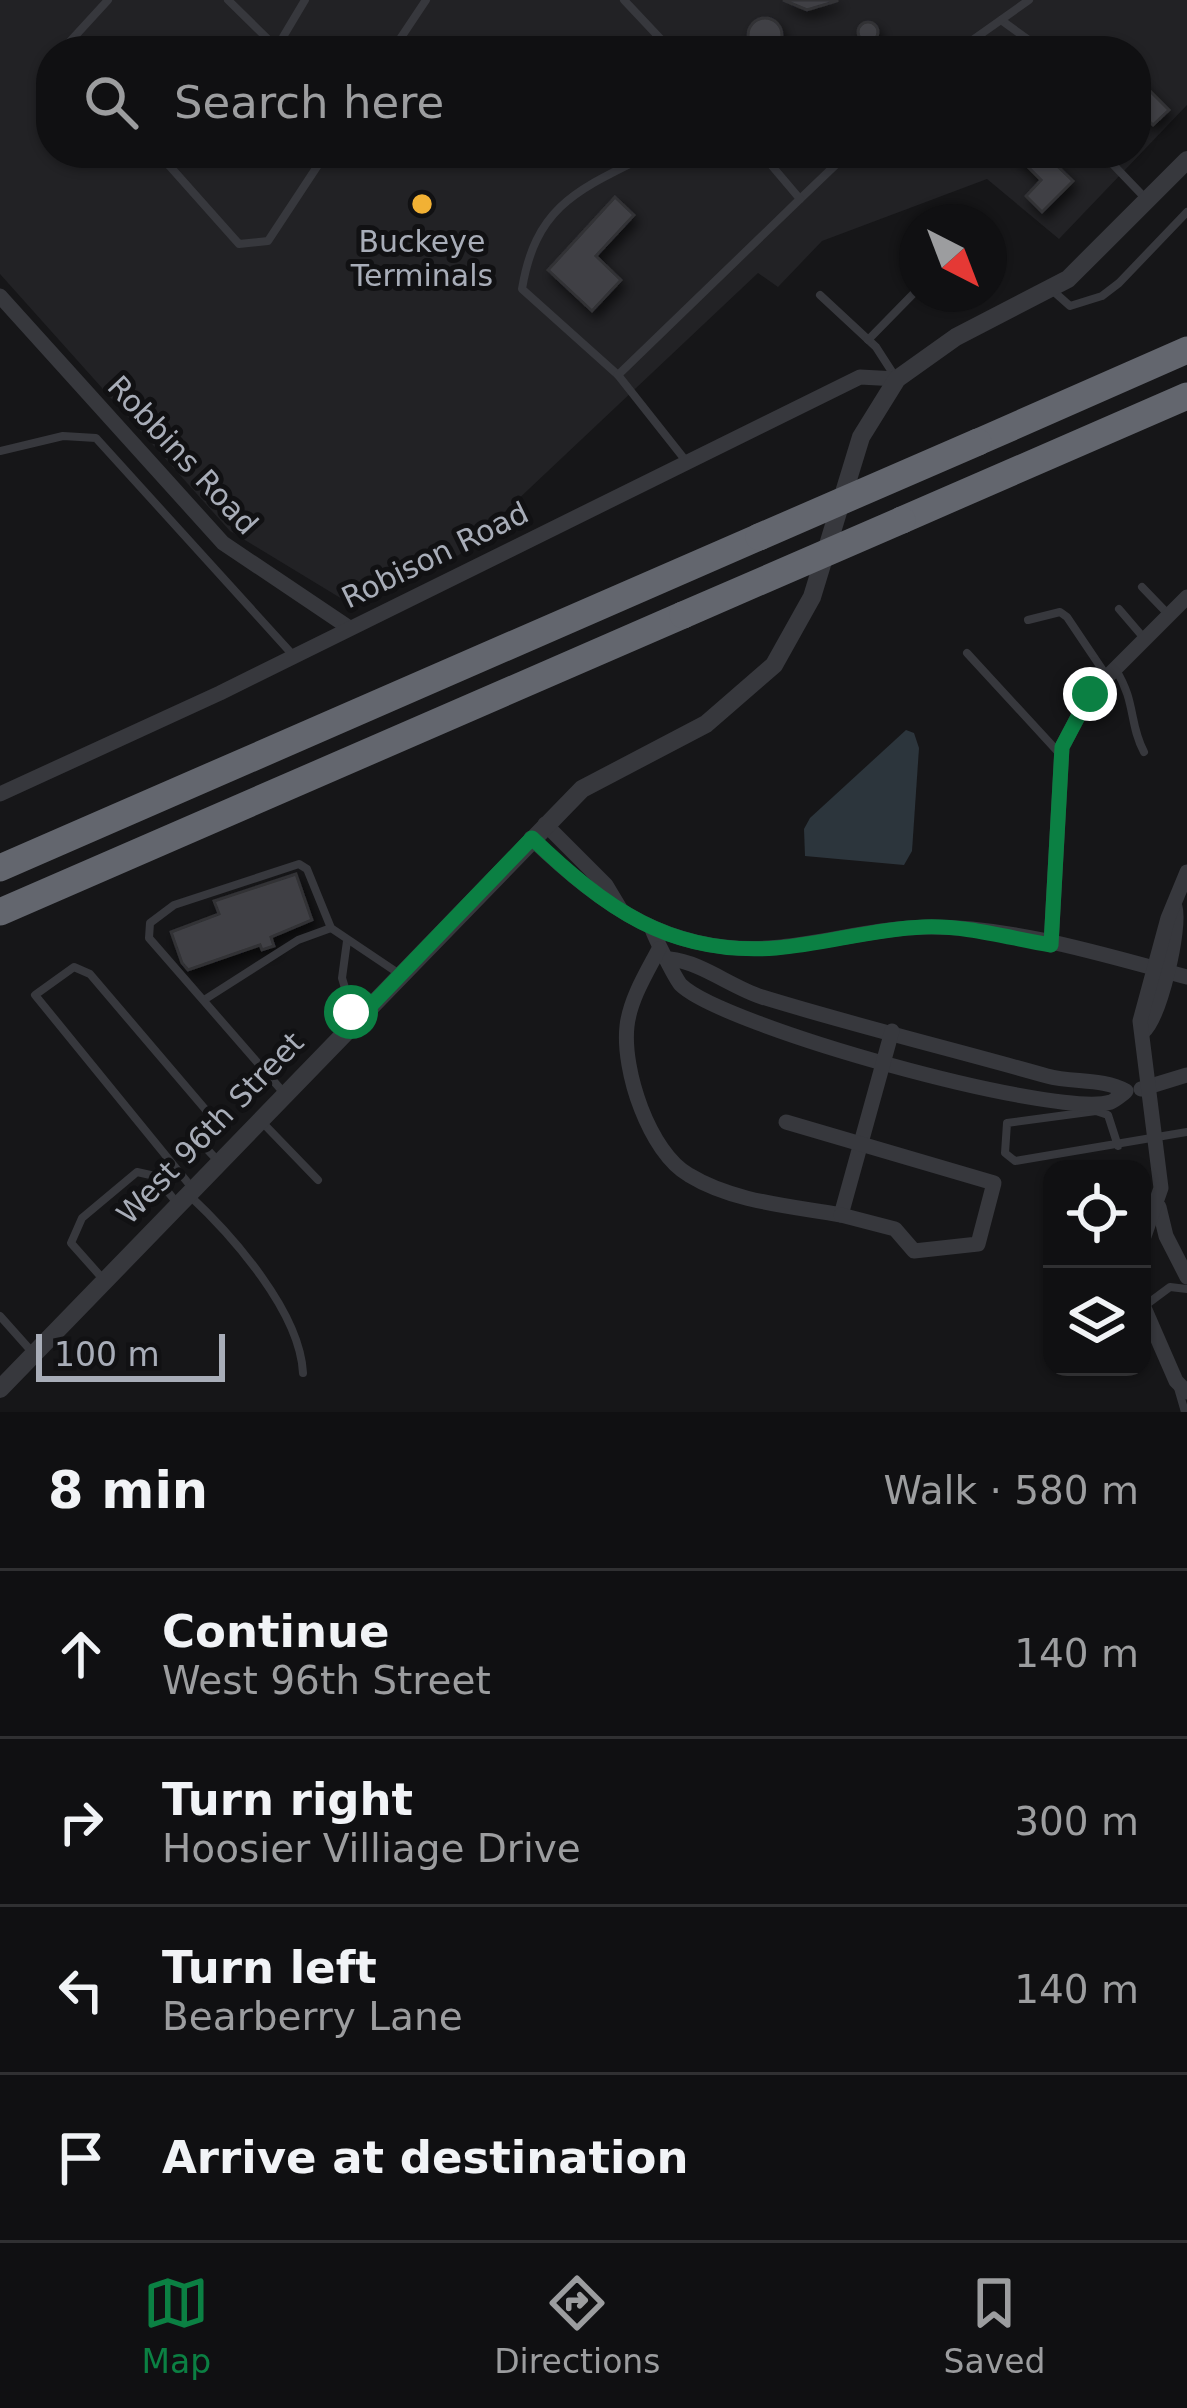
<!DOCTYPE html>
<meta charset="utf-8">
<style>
:root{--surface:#101012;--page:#19191b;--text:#f1f3f6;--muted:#9c9d9f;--line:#303032;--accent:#0b8043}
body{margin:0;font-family:"DejaVu Sans",sans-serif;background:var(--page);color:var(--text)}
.controls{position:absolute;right:36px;bottom:36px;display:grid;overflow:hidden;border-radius:24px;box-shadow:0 3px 9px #0004}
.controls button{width:108px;height:108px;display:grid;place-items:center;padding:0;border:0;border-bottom:3px solid var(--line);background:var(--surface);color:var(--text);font:60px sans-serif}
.compass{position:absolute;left:899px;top:204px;width:108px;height:108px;border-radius:50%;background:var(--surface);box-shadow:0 3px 9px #0004;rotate:138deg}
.scale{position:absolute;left:36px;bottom:30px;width:189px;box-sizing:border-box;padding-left:12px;border:6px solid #a8adb8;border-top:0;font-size:33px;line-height:42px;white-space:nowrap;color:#a8adb8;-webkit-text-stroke:9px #111113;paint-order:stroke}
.stop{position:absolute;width:36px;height:36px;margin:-27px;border:9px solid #0b8043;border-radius:50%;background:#fff}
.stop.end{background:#0b8043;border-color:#fff;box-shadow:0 3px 12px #0008}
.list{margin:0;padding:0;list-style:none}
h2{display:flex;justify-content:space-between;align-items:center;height:156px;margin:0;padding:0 48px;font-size:51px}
h2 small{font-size:39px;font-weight:400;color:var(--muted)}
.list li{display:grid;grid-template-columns:78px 1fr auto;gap:36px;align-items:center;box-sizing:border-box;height:168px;padding:0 48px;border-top:3px solid var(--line)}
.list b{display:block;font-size:45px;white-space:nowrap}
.list p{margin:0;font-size:39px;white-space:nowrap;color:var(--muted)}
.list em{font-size:39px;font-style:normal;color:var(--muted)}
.icon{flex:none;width:66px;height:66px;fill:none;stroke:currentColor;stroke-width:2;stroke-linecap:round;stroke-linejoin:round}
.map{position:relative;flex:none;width:1187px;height:1412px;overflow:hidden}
.search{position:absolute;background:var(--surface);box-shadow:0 3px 9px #0004;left:36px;right:36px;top:36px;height:132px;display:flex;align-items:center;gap:30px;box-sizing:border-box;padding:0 42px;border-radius:48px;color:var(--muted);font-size:45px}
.sheet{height:828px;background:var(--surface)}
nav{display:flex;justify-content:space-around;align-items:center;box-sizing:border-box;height:168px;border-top:3px solid var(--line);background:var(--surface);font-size:33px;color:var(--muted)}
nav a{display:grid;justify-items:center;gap:6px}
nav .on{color:var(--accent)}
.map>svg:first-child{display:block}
</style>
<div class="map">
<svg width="1187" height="1412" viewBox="0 0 1187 1412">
<defs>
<filter id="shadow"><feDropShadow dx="4" dy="7" stdDeviation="6" flood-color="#0009"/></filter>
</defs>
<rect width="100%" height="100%" fill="#161618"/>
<!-- built -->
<path fill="#222225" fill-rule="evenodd" d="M 0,0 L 1187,0 L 1187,105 L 1059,239 L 987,179 L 822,241 L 778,287 L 758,273 L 459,555 L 352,605 L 230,531 L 0,274 ZM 51,51 L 1136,51 L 1136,153 L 51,153 Z"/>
<!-- water -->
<path fill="#2c353c" d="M 906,730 L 914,733 L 919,748 L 912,851 L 904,865 L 805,856 L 804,829 L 810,818 Z"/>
<!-- building -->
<g fill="#404145" stroke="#303034" stroke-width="3" filter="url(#shadow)">
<path d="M 783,0 L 837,0 L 837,1 L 807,10 Z"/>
<circle cx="765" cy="35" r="17"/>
<circle cx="868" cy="32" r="10"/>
<path d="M 1136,77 L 1169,110 L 1153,125 L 1136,109 Z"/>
<path d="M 1014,153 L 1044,153 L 1073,181 L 1042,212 L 1026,196 L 1041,180 Z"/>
<path d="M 615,197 L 634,215 L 596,256 L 621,280 L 592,311 L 548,270 Z"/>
<path d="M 296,874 L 312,920 L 271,937 L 274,946 L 262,950 L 260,945 L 188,970 L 182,963 L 171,932 L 219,914 L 214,901 Z"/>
</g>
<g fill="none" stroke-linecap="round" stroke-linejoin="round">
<!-- service -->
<g stroke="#37383d" stroke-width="8">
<path d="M 228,0 L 280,51"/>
<path d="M 624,0 L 672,51"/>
<path d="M 1001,20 L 1044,51"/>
<path d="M 67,51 L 64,48 L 108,0"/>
<path d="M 286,51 L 283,37 L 305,0"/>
<path d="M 392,51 L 426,0"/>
<path d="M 957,51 L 1029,0"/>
<path d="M 158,153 L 239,244 L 268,241 L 326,153"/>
<path d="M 1102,153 L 1147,200"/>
<path d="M 800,199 L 848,153"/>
<path d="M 1052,290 L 1070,306 L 1102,296 L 1119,283 L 1187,212"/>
<path d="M 820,295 L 876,347 L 896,378"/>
<path d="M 868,340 L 917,290"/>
<path d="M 618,375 L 522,289 C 536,204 580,189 652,153"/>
<path d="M 0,451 L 63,436 L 96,438 L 292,654"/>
<path d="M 686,461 L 618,375 L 800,199 L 761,153"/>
<path d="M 1142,587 L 1167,613"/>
<path d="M 1119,609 L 1143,637"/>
<path d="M 1028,620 L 1060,612 L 1067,617 L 1106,675"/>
<path d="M 967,653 L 1060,754"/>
<path d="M 1116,670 C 1136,702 1129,724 1144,752"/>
<path d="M 347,941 L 342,978 L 355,1021"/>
<path d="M 204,1000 L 298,940 L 331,928"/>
<path d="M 284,1093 L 149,938 L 150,923 L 174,905 L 299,864 L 307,869 L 331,928 L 398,973"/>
<path d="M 261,1121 L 318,1180"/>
<path d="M 1118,1146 L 1108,1115 L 1096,1111 L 1007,1123 L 1005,1153 L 1015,1161 L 1187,1132"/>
<path d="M 193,1189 L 35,995 L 74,967 L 90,974 L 211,1116 L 192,1133 L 218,1161"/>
<path d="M 189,1195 C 233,1236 300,1312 303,1373"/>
<path d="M 103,1279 L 71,1243 L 82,1218 L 137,1172 L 155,1176 L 177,1203"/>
<path d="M 1143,1307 L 1170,1287 L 1187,1289"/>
<path d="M 0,1316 L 33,1353"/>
<path d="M 1178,1388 L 1185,1412"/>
</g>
<!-- minor -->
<g stroke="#37383d" stroke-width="15">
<path d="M 0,296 L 223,543 L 348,627"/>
<path d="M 0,794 L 220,693 L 860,377 L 897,379"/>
<path d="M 545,824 L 606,885 L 621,910"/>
<path d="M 531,838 C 605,908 673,958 781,947 C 829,942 878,928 927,927 C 1012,926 1105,955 1187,977"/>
<path d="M 652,929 C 655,938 676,980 681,985 C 723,1026 1055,1119 1111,1102 C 1112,1102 1126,1092 1126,1091 C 1103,1078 1073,1083 1047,1076 C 952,1049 856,1026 762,997 C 731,987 701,962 670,959"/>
<path d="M 1051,945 L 1062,747 L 1090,694 L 1187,597"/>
<path d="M 659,949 C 647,972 630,999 627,1026 C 622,1070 649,1152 689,1175 C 733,1202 791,1206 841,1215 L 892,1031"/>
<path d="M 1143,1032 C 1160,1018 1181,928 1175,907"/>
<path d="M 1141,1089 L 1187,1075"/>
<path d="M 786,1122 L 994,1183 L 978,1244 L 914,1251 L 895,1229 L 841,1215"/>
<path d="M 1159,1207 L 1166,1236 L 1187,1277"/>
<path d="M 1142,1242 L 1161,1188 L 1140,1021 L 1168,918 L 1187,872"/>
<path d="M 1142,1303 L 1176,1381 L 1187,1392"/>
</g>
<!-- tertiary -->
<path stroke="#37383d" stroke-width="18" d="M 0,1389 L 582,789 L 706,724 L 774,665 L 812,597 L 861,437 L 897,379 L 956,337 L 1068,279 L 1187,160"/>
<!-- motorway -->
<g stroke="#63666e" stroke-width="27">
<path d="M 978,442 L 1187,350"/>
<path d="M 902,520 L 1187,396"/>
<path d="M 0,868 L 759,537"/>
<path d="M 0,912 L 683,615"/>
</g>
<!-- motorway-bridge -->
<g stroke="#63666e" stroke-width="27">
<path d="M 759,537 L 978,442"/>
<path d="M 683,615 L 902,520"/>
</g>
</g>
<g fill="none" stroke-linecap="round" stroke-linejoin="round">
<!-- route -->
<path stroke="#0b8043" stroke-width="15" d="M 351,1012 L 355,1022 L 532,838 C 604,907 669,956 776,948 C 825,944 873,929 923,927 C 965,925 1009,938 1051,945 L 1062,747 L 1090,694"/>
</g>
<!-- markers -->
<circle fill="#f2b134" stroke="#111113" stroke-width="4.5" cx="422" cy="204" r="12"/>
<g text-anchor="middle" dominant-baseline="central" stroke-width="10" stroke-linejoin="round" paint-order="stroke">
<!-- poi labels -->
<g font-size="30" fill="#a8adb8" stroke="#111113">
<text x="422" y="241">Buckeye<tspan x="422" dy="34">Terminals</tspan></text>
</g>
<!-- street labels -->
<g font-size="30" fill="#a8adb8" stroke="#111113">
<text transform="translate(183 455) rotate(47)">Robbins Road</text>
<text transform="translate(435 555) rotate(-26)">Robison Road</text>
<text transform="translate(210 1128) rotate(-46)">West 96th Street</text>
</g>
</g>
</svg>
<div class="controls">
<button><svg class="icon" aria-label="locate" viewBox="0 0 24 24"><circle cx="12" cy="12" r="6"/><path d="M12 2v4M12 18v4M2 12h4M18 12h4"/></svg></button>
<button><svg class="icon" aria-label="layers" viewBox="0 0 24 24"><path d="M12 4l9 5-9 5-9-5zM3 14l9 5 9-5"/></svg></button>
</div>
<svg class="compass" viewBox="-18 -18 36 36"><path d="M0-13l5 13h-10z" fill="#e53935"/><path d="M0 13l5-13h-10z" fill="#9c9d9f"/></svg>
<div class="scale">100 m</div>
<div class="stop" style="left:351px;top:1012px"></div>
<div class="stop end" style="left:1090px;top:694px"></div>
<div class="search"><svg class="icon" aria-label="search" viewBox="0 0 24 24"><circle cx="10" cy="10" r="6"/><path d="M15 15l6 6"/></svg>Search here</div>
</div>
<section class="sheet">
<h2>8 min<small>Walk · 580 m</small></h2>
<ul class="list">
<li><svg class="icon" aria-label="ahead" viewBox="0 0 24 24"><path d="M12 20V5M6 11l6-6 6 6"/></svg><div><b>Continue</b><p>West 96th Street</p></div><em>140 m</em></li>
<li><svg class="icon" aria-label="right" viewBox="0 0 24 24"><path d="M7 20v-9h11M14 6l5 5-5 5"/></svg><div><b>Turn right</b><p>Hoosier Villiage Drive</p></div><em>300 m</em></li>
<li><svg class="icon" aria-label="left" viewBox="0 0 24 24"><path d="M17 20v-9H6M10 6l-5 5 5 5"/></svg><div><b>Turn left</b><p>Bearberry Lane</p></div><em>140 m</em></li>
<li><svg class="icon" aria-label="arrive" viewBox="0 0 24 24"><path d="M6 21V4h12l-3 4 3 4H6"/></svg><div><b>Arrive at destination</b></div></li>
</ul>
</section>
<nav>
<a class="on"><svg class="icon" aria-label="map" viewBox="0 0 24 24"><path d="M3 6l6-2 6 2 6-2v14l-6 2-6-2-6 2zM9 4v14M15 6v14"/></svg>Map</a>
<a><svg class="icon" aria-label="directions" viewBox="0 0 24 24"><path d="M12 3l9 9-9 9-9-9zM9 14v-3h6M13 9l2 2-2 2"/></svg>Directions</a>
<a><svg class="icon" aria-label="saved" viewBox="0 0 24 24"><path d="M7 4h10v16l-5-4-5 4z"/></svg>Saved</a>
</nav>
